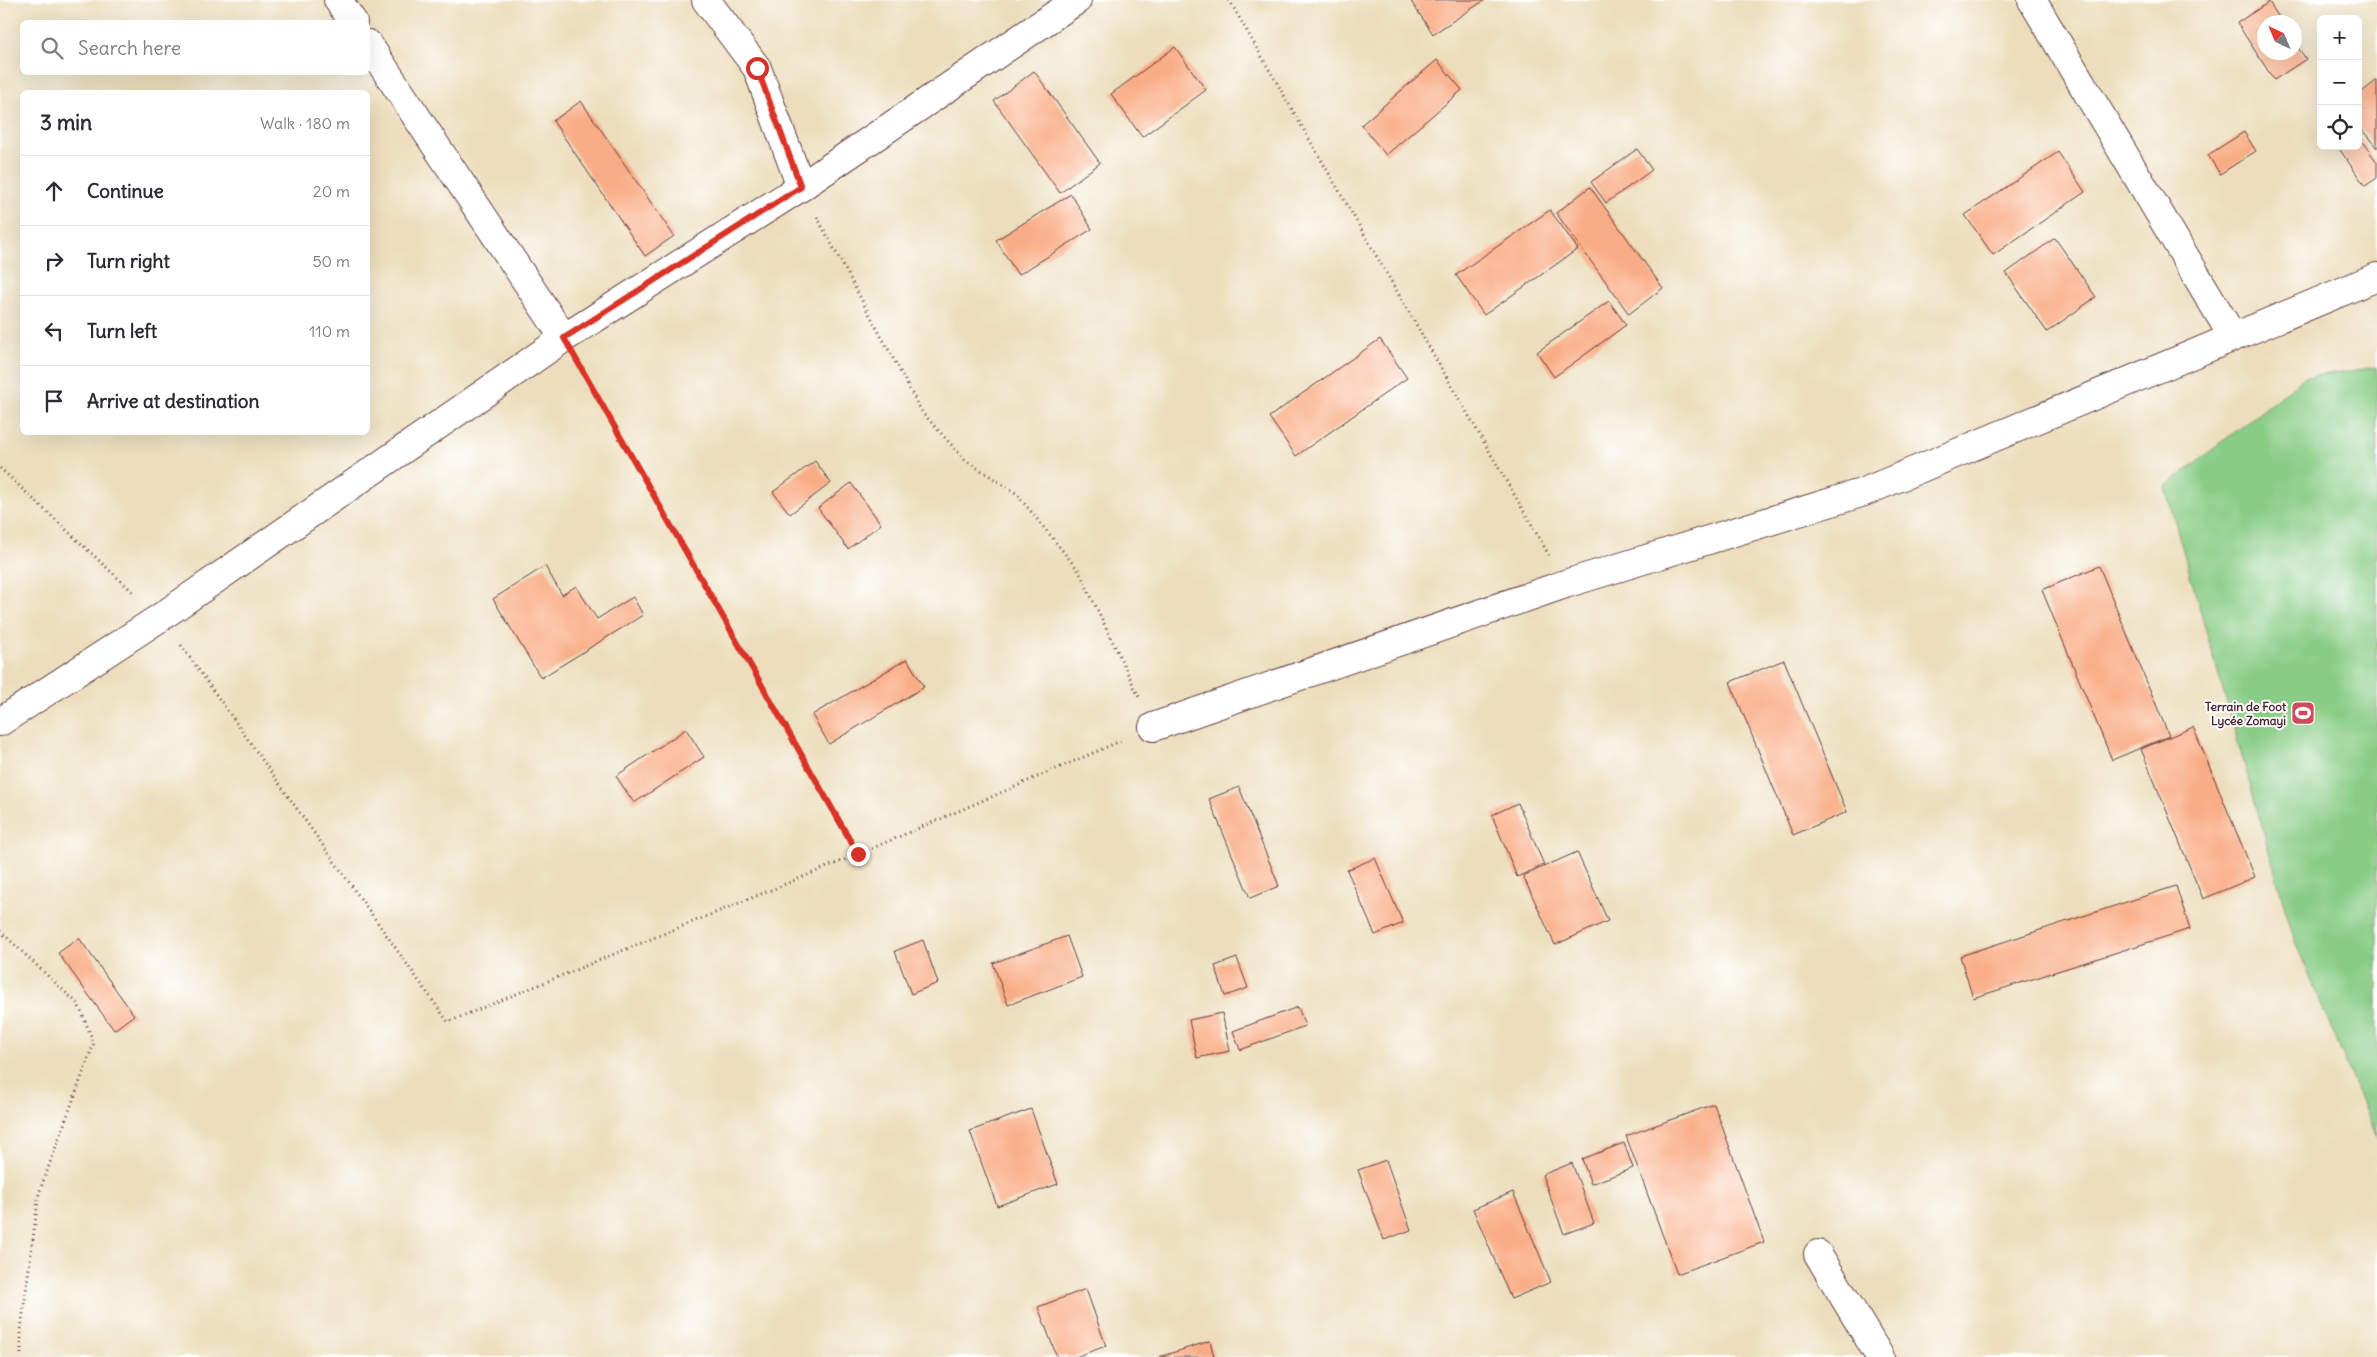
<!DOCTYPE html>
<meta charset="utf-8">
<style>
:root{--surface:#fff;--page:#f7f7f7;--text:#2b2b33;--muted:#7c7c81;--line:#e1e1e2}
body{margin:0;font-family:Delius,sans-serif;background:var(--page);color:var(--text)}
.controls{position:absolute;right:15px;top:15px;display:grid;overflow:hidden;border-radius:8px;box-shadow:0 5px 20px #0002}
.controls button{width:45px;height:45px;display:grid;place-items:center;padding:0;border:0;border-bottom:1px solid var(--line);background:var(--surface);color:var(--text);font:25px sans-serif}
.compass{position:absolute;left:2257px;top:15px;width:45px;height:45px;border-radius:50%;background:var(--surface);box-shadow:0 5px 20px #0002;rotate:316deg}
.stop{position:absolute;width:15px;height:15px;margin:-11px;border:4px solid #d93025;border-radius:50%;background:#fff}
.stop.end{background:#d93025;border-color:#fff;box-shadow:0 1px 5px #0008}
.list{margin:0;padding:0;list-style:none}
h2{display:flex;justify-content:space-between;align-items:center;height:65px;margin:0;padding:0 20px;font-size:21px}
h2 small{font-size:16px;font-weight:400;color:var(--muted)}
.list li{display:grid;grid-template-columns:32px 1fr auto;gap:15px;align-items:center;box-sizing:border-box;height:70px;padding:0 20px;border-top:1px solid var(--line)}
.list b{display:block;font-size:19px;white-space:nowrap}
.list em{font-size:16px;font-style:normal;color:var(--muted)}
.icon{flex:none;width:28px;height:28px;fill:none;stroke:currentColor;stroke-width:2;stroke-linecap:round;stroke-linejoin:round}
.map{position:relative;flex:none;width:2377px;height:1357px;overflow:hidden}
.search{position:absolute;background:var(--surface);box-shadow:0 5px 20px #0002;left:20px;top:20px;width:350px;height:55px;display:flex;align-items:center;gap:12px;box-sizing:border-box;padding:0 18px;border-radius:8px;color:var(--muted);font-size:19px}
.panel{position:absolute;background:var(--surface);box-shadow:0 5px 20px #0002;left:20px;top:90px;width:350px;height:345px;border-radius:8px}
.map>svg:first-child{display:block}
</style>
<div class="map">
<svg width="2377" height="1357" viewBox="0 0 2377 1357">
<rect width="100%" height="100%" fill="#fff"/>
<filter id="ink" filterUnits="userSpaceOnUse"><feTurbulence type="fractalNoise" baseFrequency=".02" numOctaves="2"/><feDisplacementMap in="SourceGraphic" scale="10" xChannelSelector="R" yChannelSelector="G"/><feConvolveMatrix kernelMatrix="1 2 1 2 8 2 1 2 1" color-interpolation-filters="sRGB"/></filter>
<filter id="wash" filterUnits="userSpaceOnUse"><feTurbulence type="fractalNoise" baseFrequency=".0096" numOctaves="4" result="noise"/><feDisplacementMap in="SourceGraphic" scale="20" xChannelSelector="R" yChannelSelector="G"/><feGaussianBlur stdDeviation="1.12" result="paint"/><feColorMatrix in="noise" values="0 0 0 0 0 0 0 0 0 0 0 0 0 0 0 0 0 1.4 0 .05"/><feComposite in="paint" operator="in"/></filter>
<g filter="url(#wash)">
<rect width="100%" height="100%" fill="#ecdebc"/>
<!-- green -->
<path fill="#88cc85" stroke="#697658" d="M 2377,367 L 2377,1138 L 2294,939 L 2165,487 L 2305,377 Z"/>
<g id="blocks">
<!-- building -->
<g fill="#f9ad86">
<path d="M 1410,0 L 1485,0 L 1433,34 Z"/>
<path d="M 2269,2 L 2282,22 L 2264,22 L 2264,52 L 2294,52 L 2294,42 L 2306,59 L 2274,80 L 2237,23 Z"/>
<path d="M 1175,47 L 1206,90 L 1142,137 L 1111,94 Z"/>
<path d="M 1437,60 L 1462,90 L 1386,155 L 1361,125 Z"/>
<path d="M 1034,71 L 1100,163 L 1060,193 L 994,101 Z"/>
<path d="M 2377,80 L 2377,148 L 2358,125 L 2358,95 Z"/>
<path d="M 581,101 L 674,236 L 645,256 L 553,121 Z"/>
<path d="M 2244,132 L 2256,151 L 2220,174 L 2208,155 Z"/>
<path d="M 2358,136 L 2377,162 L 2377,178 L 2365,186 L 2338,147 L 2358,146 Z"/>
<path d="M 1637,149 L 1652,170 L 1606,203 L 1591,182 Z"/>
<path d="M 2058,152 L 2085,192 L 1993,255 L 1965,215 Z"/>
<path d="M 1590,187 L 1663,288 L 1629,314 L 1556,213 Z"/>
<path d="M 1071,194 L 1092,229 L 1018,275 L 996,240 Z"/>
<path d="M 1550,210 L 1578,249 L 1484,315 L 1456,275 Z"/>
<path d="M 2055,238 L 2096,297 L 2047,332 L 2006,273 Z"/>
<path d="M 1609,301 L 1626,325 L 1554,377 L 1537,352 Z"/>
<path d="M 1380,339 L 1407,378 L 1296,456 L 1269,417 Z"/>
<path d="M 815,461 L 831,483 L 790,514 L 773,492 Z"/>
<path d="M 851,483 L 881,524 L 848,549 L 818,508 Z"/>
<path d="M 545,566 L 562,595 L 576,586 L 597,619 L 633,597 L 643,615 L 541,678 L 493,599 Z"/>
<path d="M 2099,566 L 2169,736 L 2112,760 L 2042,590 Z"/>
<path d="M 907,659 L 924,687 L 829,744 L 812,715 Z"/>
<path d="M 1784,660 L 1847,812 L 1793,835 L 1730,682 Z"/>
<path d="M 2193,727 L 2255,877 L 2203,899 L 2141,749 Z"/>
<path d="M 686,729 L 704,757 L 634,803 L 616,776 Z"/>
<path d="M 1239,787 L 1279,886 L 1250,898 L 1209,799 Z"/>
<path d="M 1518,803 L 1544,865 L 1517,877 L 1492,815 Z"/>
<path d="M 1577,852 L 1608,921 L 1555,945 L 1523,876 Z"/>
<path d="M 1375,858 L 1403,923 L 1375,935 L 1347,870 Z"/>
<path d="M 2176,886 L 2190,929 L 1973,998 L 1960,956 Z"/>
<path d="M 1067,936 L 1082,977 L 1008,1005 L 993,963 Z"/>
<path d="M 79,938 L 134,1015 L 114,1030 L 58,953 Z"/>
<path d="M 923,940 L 938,983 L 911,994 L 895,951 Z"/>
<path d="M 1237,958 L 1248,988 L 1225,996 L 1215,966 Z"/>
<path d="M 1298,1007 L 1305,1026 L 1240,1050 L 1233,1031 Z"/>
<path d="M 1222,1013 L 1230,1051 L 1197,1058 L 1189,1020 Z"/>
<path d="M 1714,1104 L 1764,1242 L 1677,1274 L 1626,1136 Z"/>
<path d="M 1031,1109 L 1058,1184 L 997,1206 L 970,1131 Z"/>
<path d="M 1624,1143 L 1633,1168 L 1591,1184 L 1582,1159 Z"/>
<path d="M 1386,1160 L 1411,1230 L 1384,1240 L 1358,1170 Z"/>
<path d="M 1572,1163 L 1594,1223 L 1564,1234 L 1542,1175 Z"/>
<path d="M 1513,1192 L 1551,1282 L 1511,1299 L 1473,1209 Z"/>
<path d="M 1086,1289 L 1106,1346 L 1075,1357 L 1057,1357 L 1038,1307 Z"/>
<path d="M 1210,1341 L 1214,1357 L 1159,1357 Z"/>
</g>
</g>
</g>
<g filter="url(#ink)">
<use href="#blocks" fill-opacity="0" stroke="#623c41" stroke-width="1"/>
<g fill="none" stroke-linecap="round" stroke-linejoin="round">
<!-- minor casing -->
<g stroke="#623c41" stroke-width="30">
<g id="minor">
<path d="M 338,0 L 353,22"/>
<path d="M 706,0 L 757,68 L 801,187"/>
<path d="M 2032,0 L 2233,337"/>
<path d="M 368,44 L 564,338"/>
<path d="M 0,722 L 161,617 L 564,338 L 801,187 L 1077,0"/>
<path d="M 1153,727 L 1565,584 L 1864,492 L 2377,277"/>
<path d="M 1818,1254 L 1880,1357"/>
</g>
</g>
<!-- path -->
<g stroke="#623c41" stroke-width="3" stroke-dasharray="1 4" stroke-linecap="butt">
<path d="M 1229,0 L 1549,555"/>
<path d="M 817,217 L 922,412 L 965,460 L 1016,493 L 1079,571 L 1139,697"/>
<path d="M 580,366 L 859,854"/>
<path d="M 0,468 L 135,594"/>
<path d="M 181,645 L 448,1022 L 859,854 L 1123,740"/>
<path d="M 0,931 L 78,1004 L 94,1043 L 39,1193 L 21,1329 L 21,1357"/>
</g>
<!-- minor -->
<use href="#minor" stroke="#fff" stroke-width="28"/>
</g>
</g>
<g fill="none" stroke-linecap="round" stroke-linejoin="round" filter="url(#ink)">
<!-- route -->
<path stroke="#d93025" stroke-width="6" d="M 757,68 L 801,187 L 564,338 L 858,854"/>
</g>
<!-- icons -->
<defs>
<g id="stadium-square" transform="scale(1.25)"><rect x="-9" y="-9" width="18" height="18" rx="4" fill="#d1495b" stroke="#fff"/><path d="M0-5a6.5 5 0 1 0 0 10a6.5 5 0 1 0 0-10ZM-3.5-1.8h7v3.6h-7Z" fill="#fff"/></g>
</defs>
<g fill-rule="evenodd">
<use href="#stadium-square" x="2303" y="713"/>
</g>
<g text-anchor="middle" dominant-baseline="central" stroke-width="4" stroke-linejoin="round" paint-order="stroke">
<!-- poi labels -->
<g font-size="12" font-weight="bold" fill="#4a1f2b" stroke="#fff" text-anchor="end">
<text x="2286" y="706">Terrain de Foot<tspan x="2286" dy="14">Lycée Zomayi</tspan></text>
</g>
</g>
</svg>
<div class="controls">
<button>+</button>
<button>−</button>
<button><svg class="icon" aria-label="locate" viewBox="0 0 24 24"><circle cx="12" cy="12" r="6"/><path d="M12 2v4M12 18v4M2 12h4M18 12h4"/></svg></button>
</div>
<svg class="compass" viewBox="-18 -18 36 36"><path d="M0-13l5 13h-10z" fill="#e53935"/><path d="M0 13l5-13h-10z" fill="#7c7c81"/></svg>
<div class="stop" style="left:757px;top:68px"></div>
<div class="stop end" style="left:858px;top:854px"></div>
<div class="search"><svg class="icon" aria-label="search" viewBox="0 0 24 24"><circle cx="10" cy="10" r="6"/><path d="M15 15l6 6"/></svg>Search here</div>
<section class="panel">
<h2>3 min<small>Walk · 180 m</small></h2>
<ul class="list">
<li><svg class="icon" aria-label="ahead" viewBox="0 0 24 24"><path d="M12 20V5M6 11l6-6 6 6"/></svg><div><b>Continue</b></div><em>20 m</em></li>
<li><svg class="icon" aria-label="right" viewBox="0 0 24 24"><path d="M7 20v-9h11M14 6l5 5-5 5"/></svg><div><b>Turn right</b></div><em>50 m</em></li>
<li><svg class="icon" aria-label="left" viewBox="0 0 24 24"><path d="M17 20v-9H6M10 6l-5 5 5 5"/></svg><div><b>Turn left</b></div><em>110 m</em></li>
<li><svg class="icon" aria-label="arrive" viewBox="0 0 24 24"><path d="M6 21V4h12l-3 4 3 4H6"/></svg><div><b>Arrive at destination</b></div></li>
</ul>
</section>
</div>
